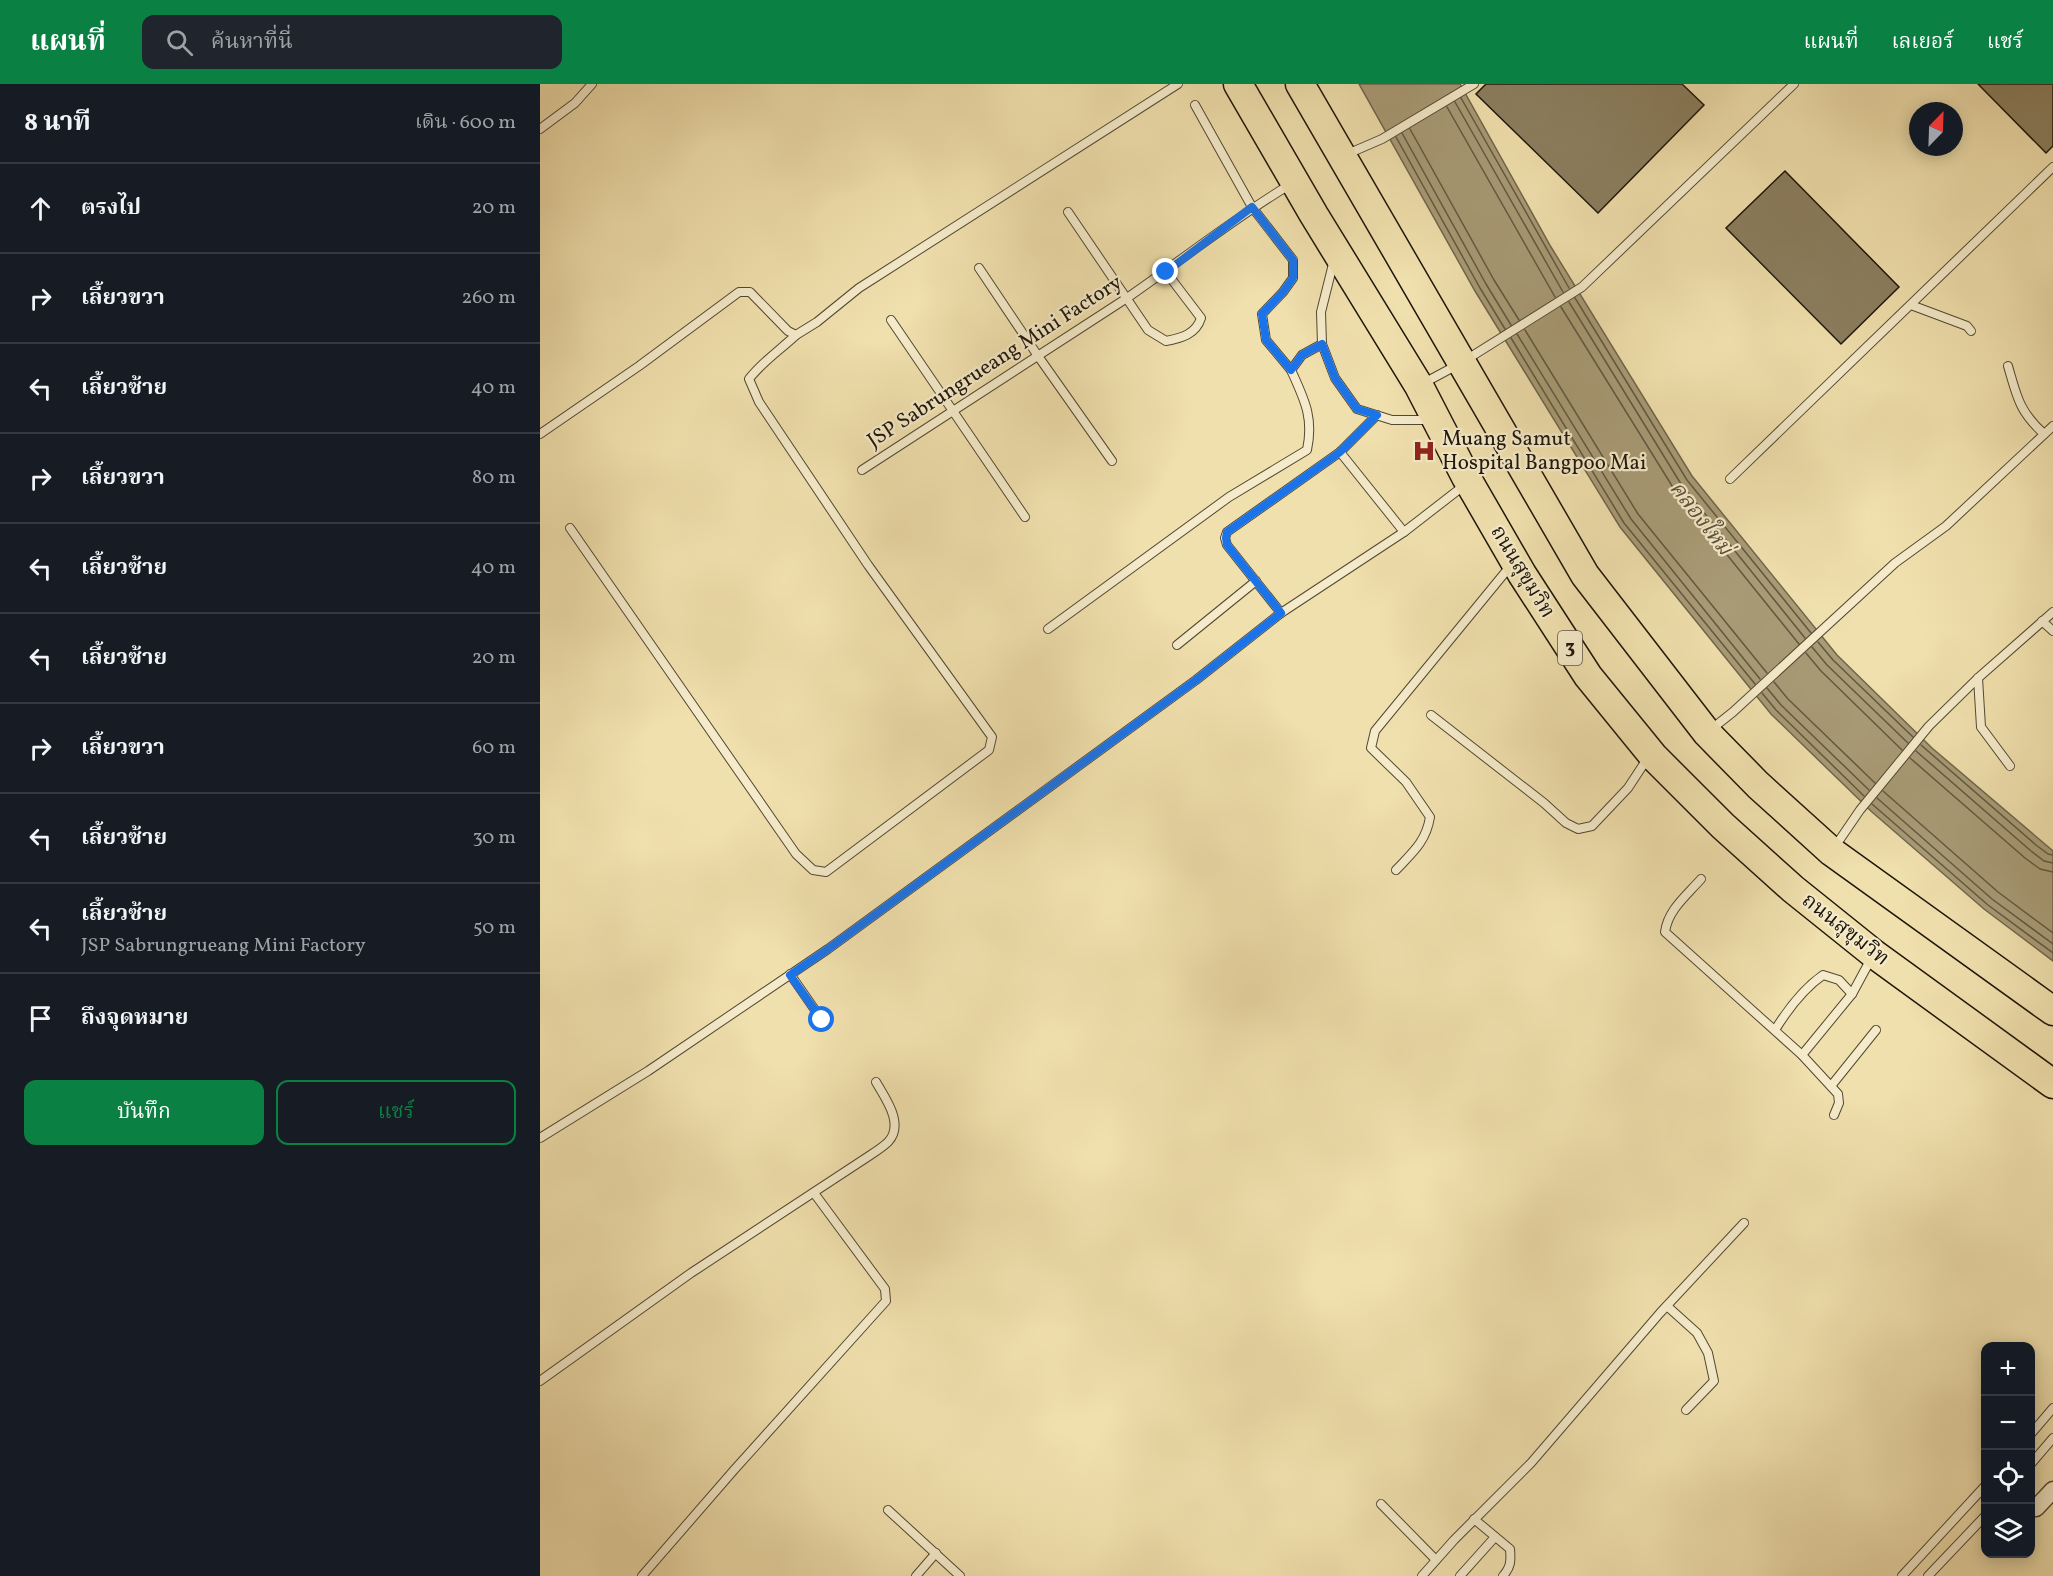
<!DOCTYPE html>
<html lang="th">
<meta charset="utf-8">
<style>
:root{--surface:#171b24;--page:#20242c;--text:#f1f3f6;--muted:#9ea1a6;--line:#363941;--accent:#0b8043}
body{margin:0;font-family:Vollkorn,"Noto Serif Thai",serif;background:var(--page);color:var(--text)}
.controls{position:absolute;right:18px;bottom:18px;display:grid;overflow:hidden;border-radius:12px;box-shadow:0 3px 15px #0003}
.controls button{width:54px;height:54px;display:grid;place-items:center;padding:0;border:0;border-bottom:2px solid var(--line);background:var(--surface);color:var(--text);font:30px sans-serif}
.compass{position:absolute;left:1369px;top:18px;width:54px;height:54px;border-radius:50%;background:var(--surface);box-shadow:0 3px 15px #0003;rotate:23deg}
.stop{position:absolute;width:18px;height:18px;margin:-14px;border:4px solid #1a73e8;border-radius:50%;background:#fff}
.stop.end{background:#1a73e8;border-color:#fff;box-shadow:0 2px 6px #0008}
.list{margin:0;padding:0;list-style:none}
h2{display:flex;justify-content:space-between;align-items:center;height:78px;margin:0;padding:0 24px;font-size:26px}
h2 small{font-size:20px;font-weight:400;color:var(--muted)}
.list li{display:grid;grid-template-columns:39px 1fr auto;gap:18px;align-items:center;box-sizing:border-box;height:90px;padding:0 24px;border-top:2px solid var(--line)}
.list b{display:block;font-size:22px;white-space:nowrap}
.list p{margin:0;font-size:20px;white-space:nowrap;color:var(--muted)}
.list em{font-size:20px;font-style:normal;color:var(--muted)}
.actions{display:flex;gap:12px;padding:18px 24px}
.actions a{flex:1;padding:14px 0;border:2px solid var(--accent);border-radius:12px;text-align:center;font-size:21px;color:var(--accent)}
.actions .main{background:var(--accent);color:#fff}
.icon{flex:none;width:33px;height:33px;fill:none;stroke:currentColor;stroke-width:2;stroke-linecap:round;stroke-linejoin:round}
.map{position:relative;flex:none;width:1513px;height:1492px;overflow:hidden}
header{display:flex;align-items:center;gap:36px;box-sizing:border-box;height:84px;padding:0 30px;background:var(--accent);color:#fff}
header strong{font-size:28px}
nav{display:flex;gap:33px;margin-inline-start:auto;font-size:21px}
.search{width:420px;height:54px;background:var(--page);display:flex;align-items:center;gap:15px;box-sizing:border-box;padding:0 21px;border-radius:12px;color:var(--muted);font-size:22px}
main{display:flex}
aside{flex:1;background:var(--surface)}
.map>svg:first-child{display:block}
</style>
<header>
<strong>แผนที่</strong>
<div class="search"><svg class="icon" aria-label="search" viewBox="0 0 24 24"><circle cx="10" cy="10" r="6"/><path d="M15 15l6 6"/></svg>ค้นหาที่นี่</div>
<nav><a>แผนที่</a><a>เลเยอร์</a><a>แชร์</a></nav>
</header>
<main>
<aside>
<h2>8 นาที<small>เดิน · 600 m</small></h2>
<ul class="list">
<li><svg class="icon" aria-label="ahead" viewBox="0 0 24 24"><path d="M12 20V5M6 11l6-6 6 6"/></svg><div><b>ตรงไป</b></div><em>20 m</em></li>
<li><svg class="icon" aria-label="right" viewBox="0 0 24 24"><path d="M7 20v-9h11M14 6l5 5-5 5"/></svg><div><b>เลี้ยวขวา</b></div><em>260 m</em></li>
<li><svg class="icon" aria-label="left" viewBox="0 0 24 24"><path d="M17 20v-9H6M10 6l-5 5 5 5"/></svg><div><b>เลี้ยวซ้าย</b></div><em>40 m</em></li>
<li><svg class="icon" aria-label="right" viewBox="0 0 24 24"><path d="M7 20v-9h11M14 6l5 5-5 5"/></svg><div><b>เลี้ยวขวา</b></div><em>80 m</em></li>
<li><svg class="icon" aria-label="left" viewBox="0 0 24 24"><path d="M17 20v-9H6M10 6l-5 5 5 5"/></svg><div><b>เลี้ยวซ้าย</b></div><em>40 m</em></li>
<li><svg class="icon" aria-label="left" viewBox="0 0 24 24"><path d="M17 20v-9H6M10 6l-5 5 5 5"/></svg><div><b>เลี้ยวซ้าย</b></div><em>20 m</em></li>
<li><svg class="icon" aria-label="right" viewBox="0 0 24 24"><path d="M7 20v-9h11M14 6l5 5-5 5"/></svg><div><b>เลี้ยวขวา</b></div><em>60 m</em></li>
<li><svg class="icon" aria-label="left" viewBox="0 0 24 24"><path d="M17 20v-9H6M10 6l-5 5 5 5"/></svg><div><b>เลี้ยวซ้าย</b></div><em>30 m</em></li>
<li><svg class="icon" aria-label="left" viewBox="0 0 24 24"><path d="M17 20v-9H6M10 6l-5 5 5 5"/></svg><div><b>เลี้ยวซ้าย</b><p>JSP Sabrungrueang Mini Factory</p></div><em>50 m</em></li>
<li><svg class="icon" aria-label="arrive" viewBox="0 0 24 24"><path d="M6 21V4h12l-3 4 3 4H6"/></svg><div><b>ถึงจุดหมาย</b></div></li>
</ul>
<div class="actions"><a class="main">บันทึก</a><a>แชร์</a></div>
</aside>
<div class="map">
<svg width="1513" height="1492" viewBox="0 0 1513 1492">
<rect width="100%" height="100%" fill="#f0e0ad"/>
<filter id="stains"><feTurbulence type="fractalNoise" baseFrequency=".00333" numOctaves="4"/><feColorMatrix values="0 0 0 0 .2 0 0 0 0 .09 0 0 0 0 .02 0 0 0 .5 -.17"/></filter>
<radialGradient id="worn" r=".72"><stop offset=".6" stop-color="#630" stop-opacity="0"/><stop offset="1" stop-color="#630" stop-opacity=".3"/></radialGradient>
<!-- water -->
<path fill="#a89b76" stroke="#70654b" stroke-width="1.5" d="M 819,0 L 920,0 L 1011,163 L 1152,392 L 1297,571 L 1392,664 L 1513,767 L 1513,877 L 1444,825 L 1332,728 L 1231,630 L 1080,443 L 935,207 Z"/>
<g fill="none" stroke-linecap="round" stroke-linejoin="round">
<!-- shore -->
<g stroke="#625840" stroke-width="1.5">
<path d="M 921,14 L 1029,204"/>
<path d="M 915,18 L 1023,208"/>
<path d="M 907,23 L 1015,213"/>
<path d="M 870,45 L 954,196 L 979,236"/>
<path d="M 862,49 L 946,200 L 971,241"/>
<path d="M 856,53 L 940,204 L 965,245"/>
<path d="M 1035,214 L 1147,396 L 1271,549"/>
<path d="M 1029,218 L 1141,400 L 1265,554"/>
<path d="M 1021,223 L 1134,405 L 1259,560"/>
<path d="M 985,246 L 1098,430 L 1227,589"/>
<path d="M 977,250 L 1091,435 L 1220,595"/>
<path d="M 971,254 L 1084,439 L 1215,600"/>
<path d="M 1278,558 L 1293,576 L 1373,653"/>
<path d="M 1272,563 L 1287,581 L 1368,659"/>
<path d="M 1266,569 L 1281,587 L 1362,666"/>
<path d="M 1234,598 L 1248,615 L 1335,699"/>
<path d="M 1227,604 L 1241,621 L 1329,706"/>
<path d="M 1222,609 L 1236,626 L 1324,712"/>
<path d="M 1381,661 L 1496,761 L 1508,770 L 1513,771"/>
<path d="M 1376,667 L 1491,767 L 1504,777 L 1513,779"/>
<path d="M 1370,674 L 1485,774 L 1500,785 L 1513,788"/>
<path d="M 1343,707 L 1458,808 L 1513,849"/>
<path d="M 1337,714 L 1452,815 L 1513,860"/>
<path d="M 1332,720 L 1448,821 L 1513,869"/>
</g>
</g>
<!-- building -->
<g fill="#8b7f5f" stroke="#1d150a" stroke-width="1.5">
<path d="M 946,0 L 1142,0 L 1164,21 L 1058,129 L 936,10 Z"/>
<path d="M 1438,0 L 1513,0 L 1513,62 L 1506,69 Z"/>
<path d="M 1245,87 L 1359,203 L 1301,260 L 1186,144 Z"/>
</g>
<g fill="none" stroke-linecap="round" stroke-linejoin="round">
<!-- service casing -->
<g stroke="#524833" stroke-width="10">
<g id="service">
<path d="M 655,21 L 712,123 L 753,176 L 753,194 L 743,208 L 722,230 L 726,256 L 751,286"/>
<path d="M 0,45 L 35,19 L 52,0"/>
<path d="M 805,71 L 842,55 L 934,0"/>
<path d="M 528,128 L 608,246 L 626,257 C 642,254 656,250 661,234 L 626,188"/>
<path d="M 794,176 L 781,228 L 782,260 L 795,294 L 817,325 L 852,336 L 891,336"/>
<path d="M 439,184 L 498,272 L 572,377"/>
<path d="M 1371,221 L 1427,242 L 1431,247"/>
<path d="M 351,236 L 485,433"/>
<path d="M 1468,282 C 1477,313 1479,327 1504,350"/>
<path d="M 882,300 L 921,279 L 1042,203 L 1254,0"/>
<path d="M 0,350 L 99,282 L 199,208 L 210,208 L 248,247 L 256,251 L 277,238 L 319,204 L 638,0"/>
<path d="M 800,368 L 864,448"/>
<path d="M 322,386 L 587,214 C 642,176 694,134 751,100"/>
<path d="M 1190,395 L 1513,83"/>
<path d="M 30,444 L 256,770 L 273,786 L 286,788 L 449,666 L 452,653 L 328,481 L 219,318 L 209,295 C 222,278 240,266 256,251"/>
<path d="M 741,529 L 687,461 L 685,454 L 687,448 L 800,368 L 837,331"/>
<path d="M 1502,537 L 1513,547"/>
<path d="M 508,545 L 689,413 L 767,366 C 774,333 764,315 751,286 L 762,271 L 782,260"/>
<path d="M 637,561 L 716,497"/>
<path d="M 1438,594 L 1441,643 L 1470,682"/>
<path d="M 891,631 L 1004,719 L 1026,739 L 1038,745 L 1052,742 L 1088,704 L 1109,672"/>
<path d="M 1169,647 L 1193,628 L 1355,479 L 1406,442 L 1513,342"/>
<path d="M 1294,764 L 1320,726 L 1389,642 L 1438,594 L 1513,528"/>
<path d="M 856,786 C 872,769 886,758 890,733 L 866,698 L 831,664 L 835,647 L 972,480"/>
<path d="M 1161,795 C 1146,812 1128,826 1125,848 L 1262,971"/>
<path d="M 250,890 L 282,936"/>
<path d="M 1235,946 C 1248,925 1263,905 1283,891 L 1299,896 L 1312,910"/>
<path d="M 1291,1002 L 1336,946"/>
<path d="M 1294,1031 L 1299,1019 L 1298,1010 L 1262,971 L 1312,910 L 1332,873"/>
<path d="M 0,1054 L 108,987 L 288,865 L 656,596 L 741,529 L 864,448 L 926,400"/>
<path d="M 1127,1222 L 1157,1249 L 1168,1269 L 1174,1297 L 1146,1326"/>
<path d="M 0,1297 L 151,1189 L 329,1072 C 335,1068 343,1063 348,1058 C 365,1040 345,1014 336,998"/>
<path d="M 1490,1351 L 1513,1324"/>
<path d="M 1490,1381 L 1513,1354"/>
<path d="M 841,1420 L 896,1476"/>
<path d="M 348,1426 L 420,1492"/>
<path d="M 934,1435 L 970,1465 C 971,1477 971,1483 963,1492"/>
<path d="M 102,1492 L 194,1386 L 346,1217 L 345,1205 L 274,1109"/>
<path d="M 376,1492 L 396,1469"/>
<path d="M 882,1492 L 914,1456 L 991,1379 L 1120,1229 L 1204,1139"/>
<path d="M 920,1492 L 955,1453"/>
<path d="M 1362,1492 L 1446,1401"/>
<path d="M 1388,1492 L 1446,1431"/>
</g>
</g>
<!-- minor casing -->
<g stroke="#524833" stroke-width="19">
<path id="minor" d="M 1496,1424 L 1513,1406"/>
</g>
<!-- trunk casing -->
<g stroke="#1d150a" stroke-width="31">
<g id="trunk">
<path d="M 698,0 L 774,131 L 879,302 L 926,393 L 982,490 L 1048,592 L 1114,673 L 1183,742 L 1253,805 L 1334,870 L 1513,1000"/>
<path d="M 760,0 L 1045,491 L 1167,649 L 1218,701 L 1292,768 L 1513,927"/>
</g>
</g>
<!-- service -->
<use href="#service" stroke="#f5ebca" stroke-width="8"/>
<!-- minor -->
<use href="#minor" stroke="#f5ebca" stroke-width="16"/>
<!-- trunk -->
<use href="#trunk" stroke="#f0e0ad" stroke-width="28"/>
</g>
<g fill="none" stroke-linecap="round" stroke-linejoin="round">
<!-- route -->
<path stroke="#1a73e8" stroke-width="8" d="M 282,936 L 250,891 L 288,865 L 656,596 L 741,529 L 687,461 L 686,454 L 687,448 L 800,368 L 837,331 L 817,325 L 795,294 L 782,260 L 762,271 L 751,286 L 726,256 L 722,230 L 743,208 L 753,194 L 753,176 L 712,123 L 626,188"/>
</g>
<!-- icons -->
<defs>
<g id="hospital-bare" transform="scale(1.8)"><path d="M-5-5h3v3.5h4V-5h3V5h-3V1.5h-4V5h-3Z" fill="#8f2418" stroke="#f5ebca" stroke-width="2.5" paint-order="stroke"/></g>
</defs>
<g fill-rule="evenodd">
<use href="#hospital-bare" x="884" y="367"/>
</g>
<g text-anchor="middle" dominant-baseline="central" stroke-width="4.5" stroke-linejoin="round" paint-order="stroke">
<!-- shield labels -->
<rect fill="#f5ebca" stroke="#5e5544" stroke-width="1.5" x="1018" y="547" width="24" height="34" rx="4.5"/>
<g font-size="20" font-weight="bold" fill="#1d150a">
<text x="1030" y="564">3</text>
</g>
<!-- street labels -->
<g font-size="21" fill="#1d150a" stroke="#f5ebca">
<text transform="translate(455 278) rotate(-33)">JSP Sabrungrueang Mini Factory</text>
<text transform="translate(982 488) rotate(59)">ถนนสุขุมวิท</text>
<text transform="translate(1305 846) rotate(38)">ถนนสุขุมวิท</text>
</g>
<!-- poi labels -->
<g font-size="21" fill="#1d150a" stroke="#f5ebca" text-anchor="start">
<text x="902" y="355">Muang Samut<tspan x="902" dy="24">Hospital Bangpoo Mai</tspan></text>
</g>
<!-- water labels -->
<g font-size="22" font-style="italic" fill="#5c513b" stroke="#f5ebca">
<text transform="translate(1160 435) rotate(52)">คลองใหม่</text>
</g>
</g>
<rect width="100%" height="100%" filter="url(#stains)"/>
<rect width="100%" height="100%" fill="url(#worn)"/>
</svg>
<div class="controls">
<button>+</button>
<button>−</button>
<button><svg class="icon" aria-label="locate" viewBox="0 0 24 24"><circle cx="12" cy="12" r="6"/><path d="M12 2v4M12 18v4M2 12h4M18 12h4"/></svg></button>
<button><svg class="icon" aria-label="layers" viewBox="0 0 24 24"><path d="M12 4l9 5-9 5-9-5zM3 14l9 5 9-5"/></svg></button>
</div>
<svg class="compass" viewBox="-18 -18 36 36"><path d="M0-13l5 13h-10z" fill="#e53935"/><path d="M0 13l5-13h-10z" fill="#9ea1a6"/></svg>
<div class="stop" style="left:282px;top:936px"></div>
<div class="stop end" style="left:626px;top:188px"></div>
</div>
</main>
